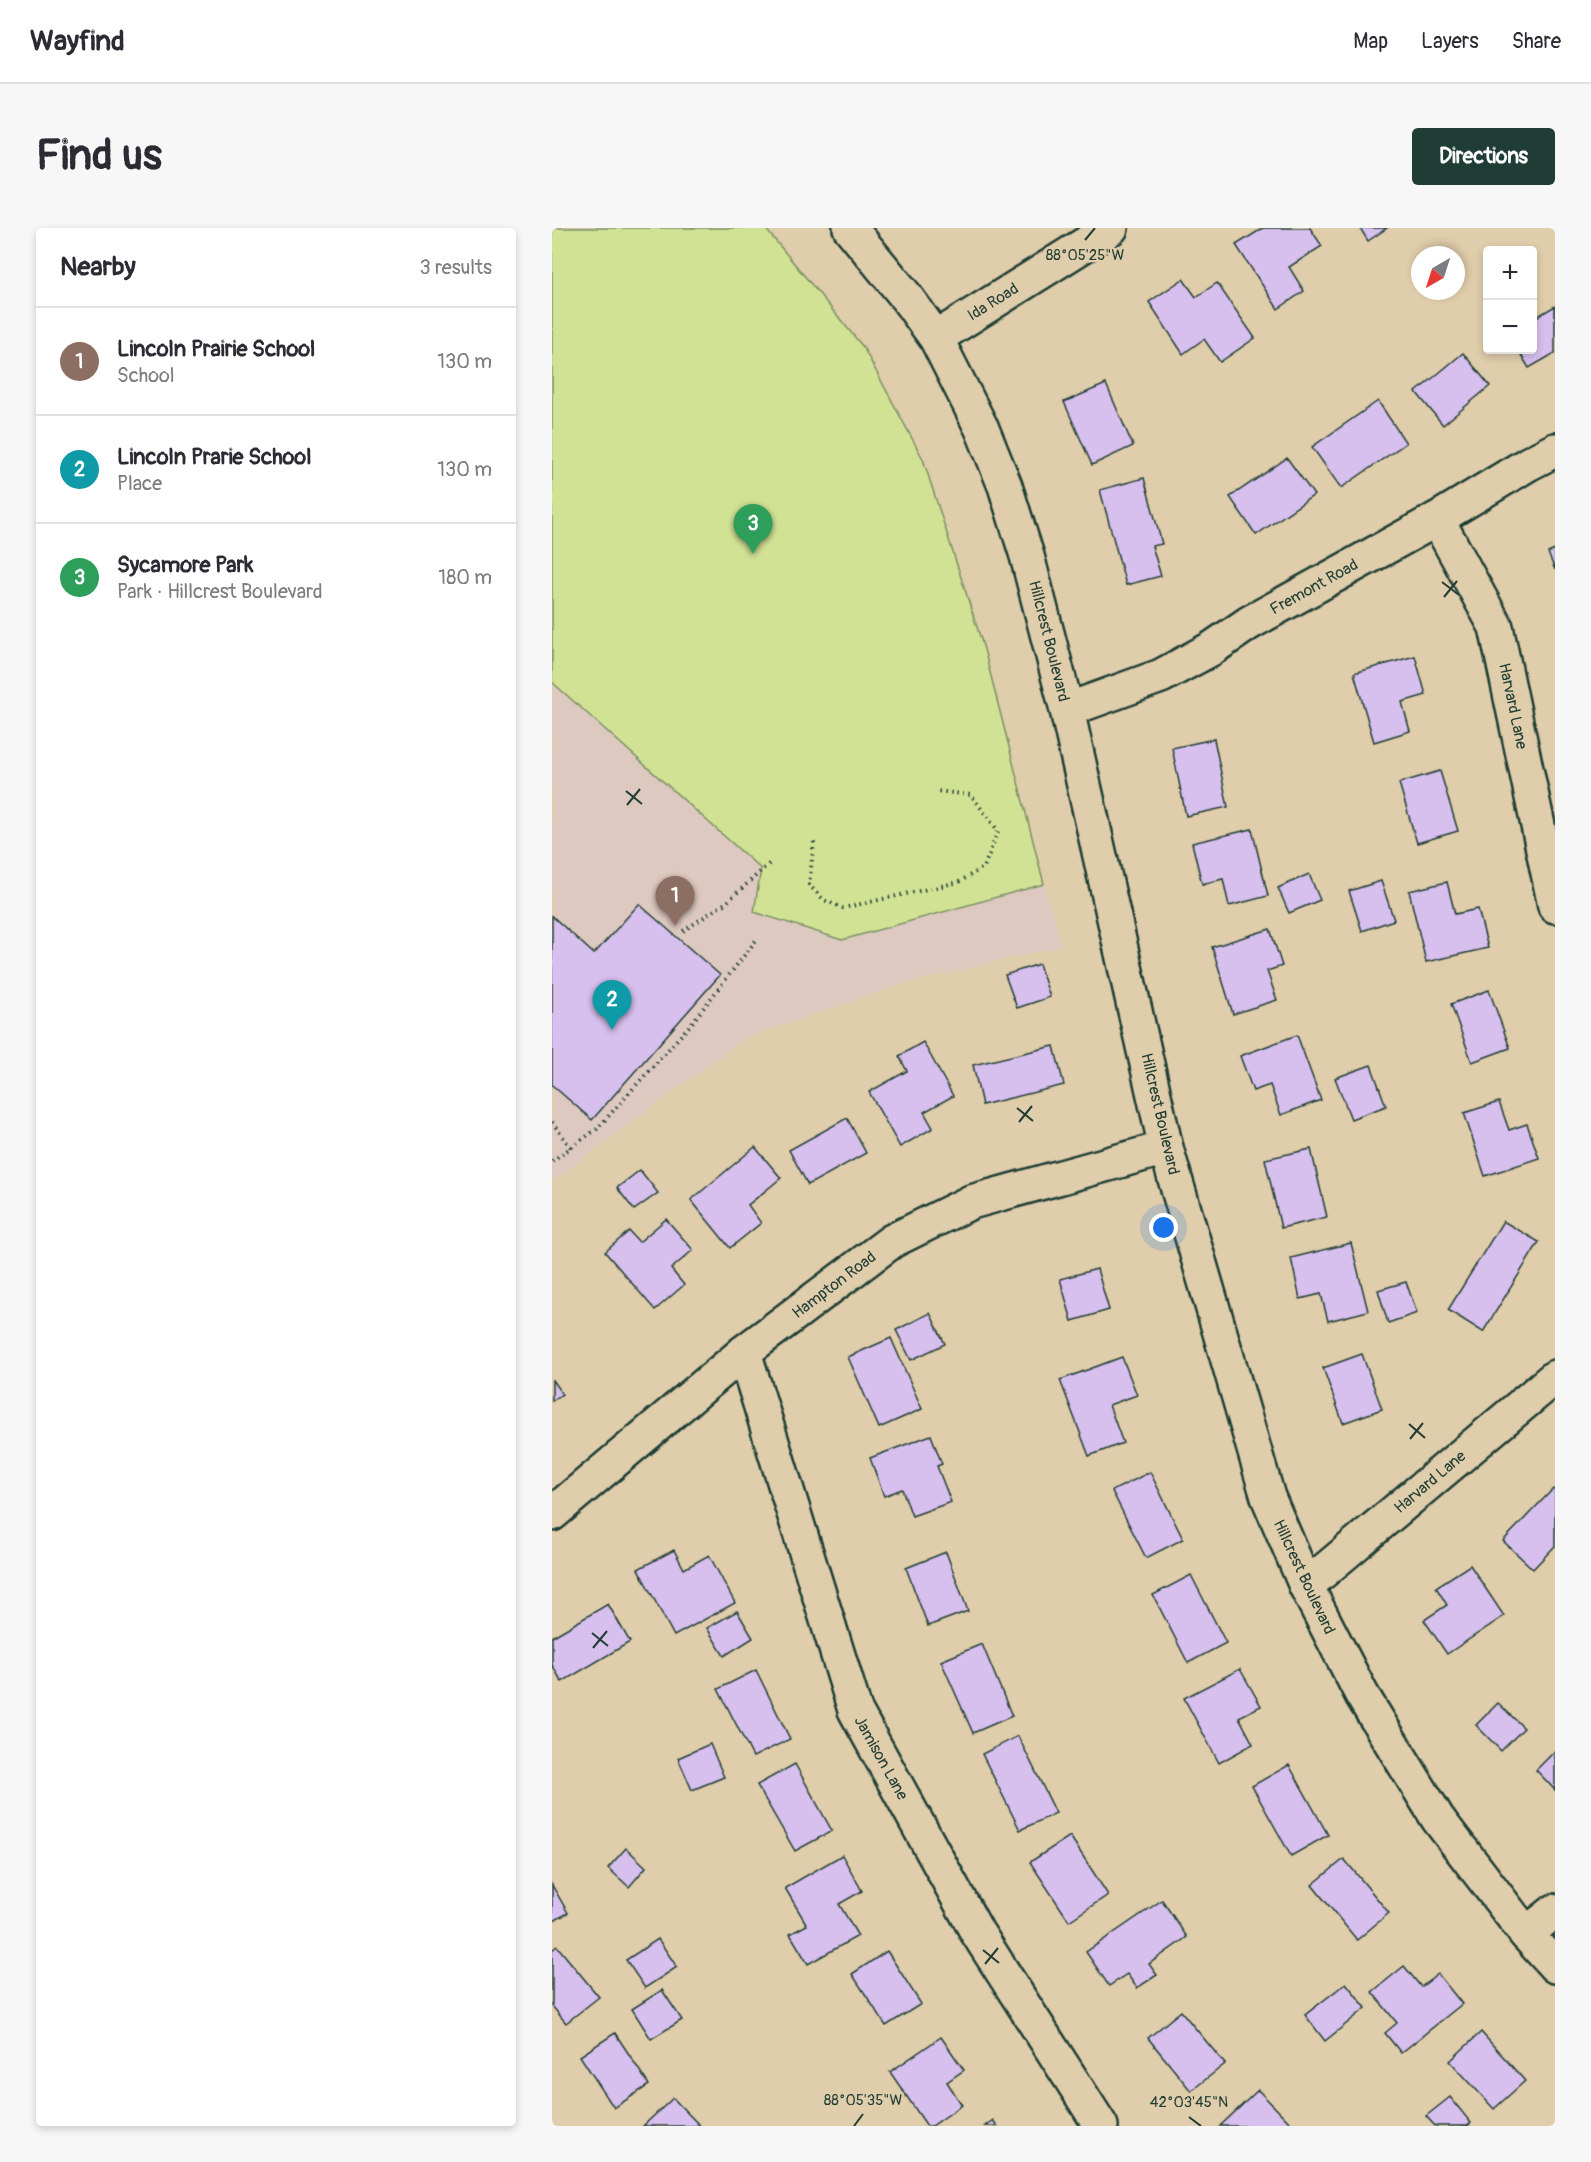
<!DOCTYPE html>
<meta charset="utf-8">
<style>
:root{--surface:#fff;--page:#f7f7f7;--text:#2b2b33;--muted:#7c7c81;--line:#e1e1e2;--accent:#1f3d34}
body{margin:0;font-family:Pangolin,sans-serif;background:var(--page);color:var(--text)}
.controls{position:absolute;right:18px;top:18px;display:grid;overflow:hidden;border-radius:6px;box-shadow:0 3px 9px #0003}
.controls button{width:54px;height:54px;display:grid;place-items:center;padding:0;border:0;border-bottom:2px solid var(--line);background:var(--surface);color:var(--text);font:30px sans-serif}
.compass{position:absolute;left:859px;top:18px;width:54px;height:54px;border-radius:50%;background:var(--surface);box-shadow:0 3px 9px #0003;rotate:219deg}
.you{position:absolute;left:612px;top:1000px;width:21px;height:21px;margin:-15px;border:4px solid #fff;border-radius:50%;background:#1a73e8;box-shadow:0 0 0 9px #1a73e833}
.badge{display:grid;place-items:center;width:39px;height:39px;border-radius:50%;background:var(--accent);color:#fff;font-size:20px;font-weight:700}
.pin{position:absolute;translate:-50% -50px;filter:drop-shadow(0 2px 3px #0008)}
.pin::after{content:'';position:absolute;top:32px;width:21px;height:18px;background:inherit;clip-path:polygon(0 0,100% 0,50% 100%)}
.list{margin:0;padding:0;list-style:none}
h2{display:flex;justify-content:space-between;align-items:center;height:78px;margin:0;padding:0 24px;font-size:26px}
h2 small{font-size:20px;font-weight:400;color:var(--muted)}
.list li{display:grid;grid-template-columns:39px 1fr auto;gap:18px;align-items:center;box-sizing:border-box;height:108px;padding:0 24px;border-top:2px solid var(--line)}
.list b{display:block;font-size:22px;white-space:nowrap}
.list p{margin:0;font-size:20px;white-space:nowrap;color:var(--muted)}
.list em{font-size:20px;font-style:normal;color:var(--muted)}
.map{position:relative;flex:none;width:1003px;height:1898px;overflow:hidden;border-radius:6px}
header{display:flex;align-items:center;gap:36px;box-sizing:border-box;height:84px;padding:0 30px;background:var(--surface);border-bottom:2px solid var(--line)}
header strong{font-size:28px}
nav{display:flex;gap:33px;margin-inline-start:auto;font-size:21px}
.intro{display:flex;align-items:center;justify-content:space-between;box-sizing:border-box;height:144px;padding:0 36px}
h1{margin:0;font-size:42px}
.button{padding:15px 27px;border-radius:6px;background:var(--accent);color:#fff;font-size:21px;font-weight:700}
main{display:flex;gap:36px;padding:0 36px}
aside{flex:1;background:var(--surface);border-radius:6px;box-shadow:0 3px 9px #0003}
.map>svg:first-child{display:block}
</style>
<header>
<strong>Wayfind</strong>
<nav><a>Map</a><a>Layers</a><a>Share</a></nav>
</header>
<div class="intro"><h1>Find us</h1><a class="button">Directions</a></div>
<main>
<aside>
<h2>Nearby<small>3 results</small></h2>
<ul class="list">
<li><span class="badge" style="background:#8d6e63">1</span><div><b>Lincoln Prairie School</b><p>School</p></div><em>130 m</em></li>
<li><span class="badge" style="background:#0f9aa8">2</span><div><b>Lincoln Prarie School</b><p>Place</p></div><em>130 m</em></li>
<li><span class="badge" style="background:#2e9e5b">3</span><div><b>Sycamore Park</b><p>Park · Hillcrest Boulevard</p></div><em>180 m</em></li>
</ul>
</aside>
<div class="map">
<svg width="1003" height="1898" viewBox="0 0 1003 1898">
<rect width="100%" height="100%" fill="#e0cdab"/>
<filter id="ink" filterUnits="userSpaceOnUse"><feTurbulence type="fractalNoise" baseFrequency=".0167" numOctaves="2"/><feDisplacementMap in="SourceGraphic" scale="12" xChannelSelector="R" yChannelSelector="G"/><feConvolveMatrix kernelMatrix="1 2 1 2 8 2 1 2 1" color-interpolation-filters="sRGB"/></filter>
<g filter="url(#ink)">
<!-- built -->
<path fill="#ddc9bf" d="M 0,452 L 209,641 L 202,684 L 290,712 L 492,656 L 510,718 L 351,756 L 193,810 L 0,954 Z"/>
<!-- green -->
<path fill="#d2e295" stroke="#789064" stroke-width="1.5" d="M 0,0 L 213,0 L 311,119 L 371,231 L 432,421 L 492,656 L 290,712 L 202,684 L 209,641 L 0,454 Z"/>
<!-- building -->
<g fill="#d7bfee" stroke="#1f3d34" stroke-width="1.5">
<path d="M 711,0 L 758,0 L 770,18 L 737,39 L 752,63 L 726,81 L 684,17 Z"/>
<path d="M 808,0 L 835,0 L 816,13 Z"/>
<path d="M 631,51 L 644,69 L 665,55 L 703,110 L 668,134 L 652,111 L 631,126 L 597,74 Z"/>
<path d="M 1003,78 L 1003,125 L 977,140 L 966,122 L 981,122 L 981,91 Z"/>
<path d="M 911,125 L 938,158 L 891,197 L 864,164 Z"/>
<path d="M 554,156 L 581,218 L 540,237 L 512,174 Z"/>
<path d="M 826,173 L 854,215 L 789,260 L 760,219 Z"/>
<path d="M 735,230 L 762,267 L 704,307 L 678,269 Z"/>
<path d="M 592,250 L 610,316 L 600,318 L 609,348 L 574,357 L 548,262 Z"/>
<path d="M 1003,322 L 1003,342 L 996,325 Z"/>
<path d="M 863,428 L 874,467 L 850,474 L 858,503 L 822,514 L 802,445 Z"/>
<path d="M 662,511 L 676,579 L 634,588 L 620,520 Z"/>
<path d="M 888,543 L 906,603 L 865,615 L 847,555 Z"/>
<path d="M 700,601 L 716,668 L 677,678 L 671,651 L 650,656 L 640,615 Z"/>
<path d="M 757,646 L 768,672 L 737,685 L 726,660 Z"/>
<path d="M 829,653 L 842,692 L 810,703 L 797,663 Z"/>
<path d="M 895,654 L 903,686 L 926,681 L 936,720 L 874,734 L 857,663 Z"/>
<path d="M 87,676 L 168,747 L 40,892 L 0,857 L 0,688 L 42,726 Z"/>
<path d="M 718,701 L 730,738 L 715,743 L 725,772 L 681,786 L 660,719 Z"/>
<path d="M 487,736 L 498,769 L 465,780 L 453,747 Z"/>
<path d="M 937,762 L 958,820 L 920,834 L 899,776 Z"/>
<path d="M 745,807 L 769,872 L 729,887 L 718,857 L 701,863 L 688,828 Z"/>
<path d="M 371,814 L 401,868 L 372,884 L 381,900 L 348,919 L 317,864 L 355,843 L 347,828 Z"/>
<path d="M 502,818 L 512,857 L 430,877 L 421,837 Z"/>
<path d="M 819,837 L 834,878 L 799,891 L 783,850 Z"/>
<path d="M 947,874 L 957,902 L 975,896 L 987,930 L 933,948 L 912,885 Z"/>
<path d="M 295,890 L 314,925 L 256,957 L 237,922 Z"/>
<path d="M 203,919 L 229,950 L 196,977 L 209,995 L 178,1020 L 139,972 Z"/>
<path d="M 759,921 L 775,989 L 729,1000 L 713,931 Z"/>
<path d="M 88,942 L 106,965 L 82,982 L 65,960 Z"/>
<path d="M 114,991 L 141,1022 L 119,1041 L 132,1057 L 103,1082 L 53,1024 L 77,1003 L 87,1014 Z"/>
<path d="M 951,993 L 987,1014 L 931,1104 L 896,1082 Z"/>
<path d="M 799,1015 L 816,1083 L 776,1093 L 769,1066 L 748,1071 L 739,1030 Z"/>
<path d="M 545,1041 L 557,1082 L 520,1093 L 508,1051 Z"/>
<path d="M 854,1054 L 865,1085 L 836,1095 L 826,1062 Z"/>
<path d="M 378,1085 L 393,1116 L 359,1132 L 344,1102 Z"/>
<path d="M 339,1110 L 370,1181 L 327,1200 L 296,1129 Z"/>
<path d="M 810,1126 L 830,1181 L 791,1195 L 771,1140 Z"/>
<path d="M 570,1129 L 585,1167 L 557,1177 L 571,1215 L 537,1228 L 508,1152 Z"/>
<path d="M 0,1152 L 10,1166 L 0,1173 Z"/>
<path d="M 379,1207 L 390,1236 L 385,1238 L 399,1274 L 360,1288 L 350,1261 L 332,1268 L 318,1230 Z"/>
<path d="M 598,1244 L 631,1311 L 594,1330 L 560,1263 Z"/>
<path d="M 1001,1261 L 1003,1263 L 1003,1318 L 981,1341 L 951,1313 Z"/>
<path d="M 122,1322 L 132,1341 L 157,1327 L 183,1375 L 122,1408 L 86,1341 Z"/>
<path d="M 394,1324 L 416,1383 L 376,1398 L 354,1340 Z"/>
<path d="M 918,1337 L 952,1388 L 895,1426 L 872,1392 L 895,1377 L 884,1359 Z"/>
<path d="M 639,1347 L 674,1415 L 636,1435 L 601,1367 Z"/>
<path d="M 56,1376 L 78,1414 L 10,1454 L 0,1437 L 0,1409 Z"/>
<path d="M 185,1383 L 201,1410 L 172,1428 L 155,1400 Z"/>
<path d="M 430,1416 L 460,1488 L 421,1505 L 389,1433 Z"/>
<path d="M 688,1441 L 709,1478 L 687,1489 L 701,1516 L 667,1535 L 632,1470 Z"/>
<path d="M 204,1442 L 238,1511 L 201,1529 L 166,1461 Z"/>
<path d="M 946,1475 L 972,1500 L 949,1523 L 924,1497 Z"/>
<path d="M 466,1508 L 504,1585 L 468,1602 L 430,1526 Z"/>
<path d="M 158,1516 L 172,1549 L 140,1562 L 126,1530 Z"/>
<path d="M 1003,1523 L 1003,1562 L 984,1542 Z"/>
<path d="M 243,1536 L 280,1603 L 243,1623 L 205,1557 Z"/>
<path d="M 737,1537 L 776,1607 L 739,1628 L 700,1558 Z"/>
<path d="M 518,1608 L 556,1667 L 517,1693 L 478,1634 Z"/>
<path d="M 74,1620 L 94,1639 L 77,1659 L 56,1640 Z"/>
<path d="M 290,1627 L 310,1663 L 287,1676 L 306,1708 L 256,1736 L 238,1706 L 255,1697 L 233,1660 Z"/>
<path d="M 792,1631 L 837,1685 L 805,1712 L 760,1657 Z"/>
<path d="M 0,1657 L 16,1685 L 0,1694 Z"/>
<path d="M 610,1672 L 635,1709 L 597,1736 L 605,1747 L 585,1760 L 575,1746 L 557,1758 L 534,1724 Z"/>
<path d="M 106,1711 L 125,1739 L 93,1760 L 74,1732 Z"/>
<path d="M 5,1718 L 47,1769 L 14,1795 L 0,1778 L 0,1722 Z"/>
<path d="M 335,1723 L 369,1776 L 334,1798 L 300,1746 Z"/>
<path d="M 852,1738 L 869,1759 L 886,1746 L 910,1776 L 849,1825 L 833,1805 L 845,1795 L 820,1764 Z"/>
<path d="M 794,1755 L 814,1780 L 773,1813 L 753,1787 Z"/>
<path d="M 110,1762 L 130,1792 L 99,1811 L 80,1781 Z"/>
<path d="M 629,1783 L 673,1836 L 639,1863 L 596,1810 Z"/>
<path d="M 929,1804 L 973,1853 L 942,1881 L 898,1833 Z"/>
<path d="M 63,1805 L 97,1857 L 62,1880 L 28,1828 Z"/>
<path d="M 389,1809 L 412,1842 L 395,1854 L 410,1877 L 380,1898 L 375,1898 L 338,1844 Z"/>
<path d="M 706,1862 L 741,1898 L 668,1898 Z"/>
<path d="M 898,1869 L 919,1895 L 915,1898 L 883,1898 L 874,1888 Z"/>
<path d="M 121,1870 L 148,1898 L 91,1898 Z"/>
<path d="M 441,1892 L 445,1898 L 433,1898 Z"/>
</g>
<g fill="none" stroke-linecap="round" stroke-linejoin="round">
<!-- street casing -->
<g stroke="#1f3d34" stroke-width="38">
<g id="street">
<path d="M 384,110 L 559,0"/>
<path d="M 885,291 L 944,399 L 1003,678"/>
<path d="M 515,482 L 609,448 L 659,421 L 697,395 L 885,291 L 976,236 L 1003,222"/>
<path d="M 192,1124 L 303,1482 L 425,1704 L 549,1898"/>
<path d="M 0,1286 L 192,1124 L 340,1013 L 419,974 L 614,920"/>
<path d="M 754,1358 L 1003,1149"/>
<path d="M 974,1706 L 1003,1683"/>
</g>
</g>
<!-- secondary casing -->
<g stroke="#1f3d34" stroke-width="38">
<path id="secondary" d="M 298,0 L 352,66 L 384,110 L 430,201 L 453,258 L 475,328 L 515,482 L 614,920 L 716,1269 L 754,1358 L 810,1467 L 886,1591 L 974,1706 L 1003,1738"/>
</g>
<!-- path -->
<g stroke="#1f3d34" stroke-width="4" stroke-dasharray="1.5 4.5" stroke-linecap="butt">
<path d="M 262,614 L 257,657 L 272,672 L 291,680 L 407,654 L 432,639 L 446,603 L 419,567 L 384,563"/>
<path d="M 131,703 L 175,674 L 219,634"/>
<path d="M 0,894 L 19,920"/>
<path d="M 0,933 L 45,901 L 139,796 L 205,711"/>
</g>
<!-- street -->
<use href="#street" stroke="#e0cdab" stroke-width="33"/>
<!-- secondary -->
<use href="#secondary" stroke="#e0cdab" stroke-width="33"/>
</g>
</g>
<!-- ticks -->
<path fill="none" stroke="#1f3d34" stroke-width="2" d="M 533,12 L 543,0M 890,354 L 907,367M 892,369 L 905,353M 74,563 L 90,576M 75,577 L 88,561M 465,880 L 481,893M 467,894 L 480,878M 857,1196 L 873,1210M 858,1211 L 871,1195M 40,1405 L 56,1418M 41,1420 L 55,1403M 431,1722 L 447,1735M 433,1736 L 446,1720M 637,1889 L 649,1898M 302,1898 L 311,1886"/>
<g text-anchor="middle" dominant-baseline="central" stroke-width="4.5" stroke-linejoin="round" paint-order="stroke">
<!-- street labels -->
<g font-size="16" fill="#1f3d34" stroke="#e0cdab">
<text transform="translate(441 74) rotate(-32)">Ida Road</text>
<text transform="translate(762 359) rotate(-29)">Fremont Road</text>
<text transform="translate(497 413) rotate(76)">Hillcrest Boulevard</text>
<text transform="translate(961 478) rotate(78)">Harvard Lane</text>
<text transform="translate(608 886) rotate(77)">Hillcrest Boulevard</text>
<text transform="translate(282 1057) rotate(-37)">Hampton Road</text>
<text transform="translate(878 1254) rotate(-40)">Harvard Lane</text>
<text transform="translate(752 1349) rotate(65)">Hillcrest Boulevard</text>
<text transform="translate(329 1530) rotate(61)">Jamison Lane</text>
</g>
</g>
<g font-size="15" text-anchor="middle" fill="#1f3d34" stroke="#e0cdab" stroke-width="4.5" stroke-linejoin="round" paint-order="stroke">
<text x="533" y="32">88°05'25"W</text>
<text x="311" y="1877">88°05'35"W</text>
<text x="637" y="1879">42°03'45"N</text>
</g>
</svg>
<div class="controls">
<button>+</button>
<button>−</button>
</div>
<svg class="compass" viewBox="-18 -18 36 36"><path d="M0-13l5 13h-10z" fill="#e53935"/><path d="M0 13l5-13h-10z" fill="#7c7c81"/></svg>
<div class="you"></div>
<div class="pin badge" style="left:123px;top:698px;background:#8d6e63">1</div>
<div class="pin badge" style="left:60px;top:802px;background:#0f9aa8">2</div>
<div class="pin badge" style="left:201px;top:326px;background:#2e9e5b">3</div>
</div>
</main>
